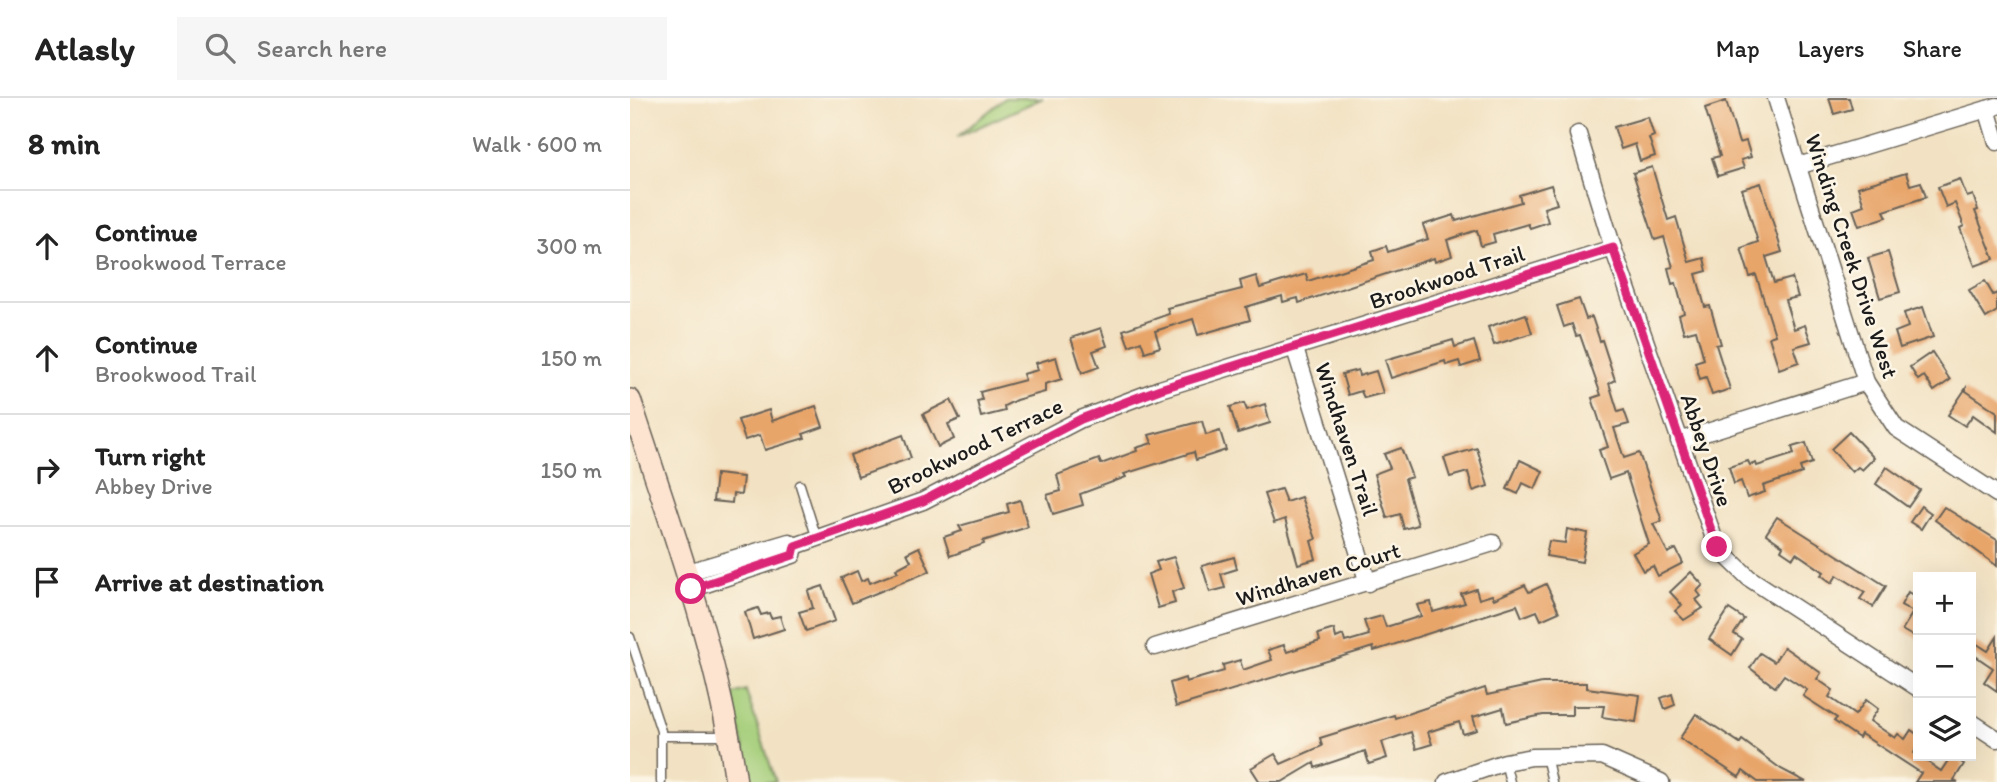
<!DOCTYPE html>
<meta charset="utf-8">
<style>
:root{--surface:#fff;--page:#f6f6f6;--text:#222;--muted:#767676;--line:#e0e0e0}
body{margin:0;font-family:Itim,sans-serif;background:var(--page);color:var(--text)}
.controls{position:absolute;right:21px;bottom:21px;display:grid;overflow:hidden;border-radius:0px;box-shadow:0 7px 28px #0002}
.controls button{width:63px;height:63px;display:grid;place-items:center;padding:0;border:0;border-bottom:2px solid var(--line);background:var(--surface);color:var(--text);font:35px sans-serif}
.stop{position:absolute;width:21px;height:21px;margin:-16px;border:5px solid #db2777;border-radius:50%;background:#fff}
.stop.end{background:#db2777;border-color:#fff;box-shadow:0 2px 7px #0008}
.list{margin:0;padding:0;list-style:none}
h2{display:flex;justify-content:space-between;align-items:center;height:91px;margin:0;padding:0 28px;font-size:30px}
h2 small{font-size:23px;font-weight:400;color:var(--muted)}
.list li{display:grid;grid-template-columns:46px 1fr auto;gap:21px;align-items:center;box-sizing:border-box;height:112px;padding:0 28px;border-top:2px solid var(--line)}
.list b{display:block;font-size:26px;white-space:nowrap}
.list p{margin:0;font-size:23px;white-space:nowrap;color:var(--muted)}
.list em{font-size:23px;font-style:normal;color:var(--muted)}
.icon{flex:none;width:38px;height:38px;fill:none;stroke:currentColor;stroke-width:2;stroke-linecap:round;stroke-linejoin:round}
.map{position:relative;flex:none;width:1367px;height:684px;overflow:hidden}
header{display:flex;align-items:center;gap:42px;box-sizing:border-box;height:98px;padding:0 35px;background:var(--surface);border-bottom:2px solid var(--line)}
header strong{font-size:33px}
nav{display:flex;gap:38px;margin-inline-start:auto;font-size:24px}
.search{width:490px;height:63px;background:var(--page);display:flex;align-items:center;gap:18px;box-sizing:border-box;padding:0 24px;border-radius:0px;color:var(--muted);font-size:26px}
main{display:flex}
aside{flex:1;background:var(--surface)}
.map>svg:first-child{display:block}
</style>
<header>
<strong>Atlasly</strong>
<div class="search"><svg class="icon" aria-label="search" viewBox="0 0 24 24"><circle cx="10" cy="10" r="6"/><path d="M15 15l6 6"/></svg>Search here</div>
<nav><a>Map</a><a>Layers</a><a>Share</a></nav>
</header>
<main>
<aside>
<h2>8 min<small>Walk · 600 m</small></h2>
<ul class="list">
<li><svg class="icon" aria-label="ahead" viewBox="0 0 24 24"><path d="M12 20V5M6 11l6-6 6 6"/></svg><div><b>Continue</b><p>Brookwood Terrace</p></div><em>300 m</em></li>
<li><svg class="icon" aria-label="ahead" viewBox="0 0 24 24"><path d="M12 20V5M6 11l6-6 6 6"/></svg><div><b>Continue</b><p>Brookwood Trail</p></div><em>150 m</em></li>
<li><svg class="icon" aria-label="right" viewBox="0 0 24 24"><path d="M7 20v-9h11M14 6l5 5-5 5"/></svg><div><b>Turn right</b><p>Abbey Drive</p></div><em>150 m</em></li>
<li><svg class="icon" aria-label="arrive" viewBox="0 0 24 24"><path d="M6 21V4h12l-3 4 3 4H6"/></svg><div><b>Arrive at destination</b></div></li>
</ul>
</aside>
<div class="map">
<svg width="1367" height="684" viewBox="0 0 1367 684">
<rect width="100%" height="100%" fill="#fcf5e5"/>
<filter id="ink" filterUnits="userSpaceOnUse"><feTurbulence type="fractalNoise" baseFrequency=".0143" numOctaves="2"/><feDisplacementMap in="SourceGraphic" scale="14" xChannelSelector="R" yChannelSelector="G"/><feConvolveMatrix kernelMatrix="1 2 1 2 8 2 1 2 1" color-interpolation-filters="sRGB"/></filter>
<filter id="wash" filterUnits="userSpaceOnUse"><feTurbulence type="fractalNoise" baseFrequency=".00686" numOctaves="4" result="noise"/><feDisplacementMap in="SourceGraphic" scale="28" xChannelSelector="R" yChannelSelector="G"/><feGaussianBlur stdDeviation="1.57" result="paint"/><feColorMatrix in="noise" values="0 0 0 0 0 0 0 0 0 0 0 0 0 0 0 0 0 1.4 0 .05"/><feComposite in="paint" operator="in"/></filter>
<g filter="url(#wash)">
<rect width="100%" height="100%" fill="#f2e2c3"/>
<!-- green -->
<g fill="#a5ce7a" stroke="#60754b" stroke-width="2">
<path d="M 375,0 L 413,0 L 327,39 Z"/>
<path d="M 116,592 L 116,593 L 146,684 L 120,684 L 103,596 Z"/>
</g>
<g id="blocks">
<!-- building -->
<g fill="#e8a56b">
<path d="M 1199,0 L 1219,0 L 1222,11 L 1204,16 Z"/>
<path d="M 1096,3 L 1109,45 L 1116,43 L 1121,59 L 1111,62 L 1114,70 L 1088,78 L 1082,60 L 1090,58 L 1075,10 Z"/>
<path d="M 1018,19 L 1024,38 L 1019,40 L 1025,58 L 1010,63 L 1005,46 L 991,51 L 984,29 Z"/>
<path d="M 1022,69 L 1038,122 L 1046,119 L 1059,164 L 1074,160 L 1077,173 L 1066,176 L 1075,209 L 1080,208 L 1091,246 L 1086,247 L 1100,291 L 1082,297 L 1076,279 L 1070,281 L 1065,264 L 1074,261 L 1066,232 L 1054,235 L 1049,217 L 1054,215 L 1046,185 L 1042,186 L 1038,170 L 1043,169 L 1034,139 L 1025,142 L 1003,75 Z"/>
<path d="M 1276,75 L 1280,87 L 1291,84 L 1296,99 L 1254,113 L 1257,119 L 1229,128 L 1223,111 L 1234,107 L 1228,89 Z"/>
<path d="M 1330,81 L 1337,99 L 1343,97 L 1348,112 L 1345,113 L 1364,161 L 1345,168 L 1330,130 L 1334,128 L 1325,105 L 1316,109 L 1308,89 Z"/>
<path d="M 1131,85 L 1152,154 L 1136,159 L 1144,185 L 1162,180 L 1168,199 L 1155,202 L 1164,231 L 1175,227 L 1181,244 L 1164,249 L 1169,264 L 1149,271 L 1139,239 L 1145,237 L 1126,177 L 1120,179 L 1111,150 L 1128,144 L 1112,91 Z"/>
<path d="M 921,87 L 927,106 L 914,110 L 918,124 L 900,130 L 898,126 L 863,136 L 865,144 L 851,148 L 847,132 L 817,142 L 822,158 L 805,164 L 804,160 L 669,205 L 668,200 L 653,204 L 652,198 L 616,209 L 620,222 L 568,237 L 563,221 L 525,233 L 530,249 L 515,254 L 511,243 L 499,248 L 493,232 L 539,216 L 537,210 L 612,191 L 610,183 L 626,178 L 630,190 L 676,176 L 678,183 L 744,162 L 742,153 L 756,148 L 758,154 L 798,141 L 793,127 L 824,117 L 826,123 L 891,104 L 889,97 Z"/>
<path d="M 1258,154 L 1270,194 L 1250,200 L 1238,160 Z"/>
<path d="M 1355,183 L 1363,197 L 1367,195 L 1367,213 L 1356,220 L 1339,192 Z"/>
<path d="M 949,201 L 956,221 L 962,219 L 970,243 L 972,242 L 985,282 L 979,285 L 988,314 L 994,312 L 999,326 L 984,330 L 994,360 L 1009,355 L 1032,423 L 1023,426 L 1038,455 L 1046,451 L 1053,465 L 1028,478 L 1023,468 L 1013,473 L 1003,455 L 1019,446 L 996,375 L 979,381 L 969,352 L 978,349 L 962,300 L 971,297 L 950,237 L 946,238 L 942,226 L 934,229 L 927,208 Z"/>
<path d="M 1293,209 L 1303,239 L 1270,250 L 1265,234 L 1278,229 L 1274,215 Z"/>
<path d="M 896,216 L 902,235 L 864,247 L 858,229 Z"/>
<path d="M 471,230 L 477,248 L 463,253 L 469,269 L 452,275 L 441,240 Z"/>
<path d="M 823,242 L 825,249 L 844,243 L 850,263 L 831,269 L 829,263 L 816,267 L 815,263 L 761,280 L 755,262 Z"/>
<path d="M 1302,254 L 1320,282 L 1304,293 L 1294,278 L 1288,282 L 1280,269 Z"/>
<path d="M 426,259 L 432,281 L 415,286 L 415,294 L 386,302 L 374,308 L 375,313 L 351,319 L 347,303 L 352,302 L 350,294 L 395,282 L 393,276 L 408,272 L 406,265 Z"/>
<path d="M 728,272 L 729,278 L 746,273 L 753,295 L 734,300 L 731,293 L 718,297 L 712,276 Z"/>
<path d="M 1336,290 L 1336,293 L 1367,314 L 1367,334 L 1343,317 L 1335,328 L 1318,317 Z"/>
<path d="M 321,302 L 330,321 L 318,326 L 324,341 L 308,349 L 293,316 Z"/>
<path d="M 614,305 L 617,312 L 635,306 L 640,325 L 608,335 L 600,309 Z"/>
<path d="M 186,308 L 193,329 L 173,336 L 175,340 L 135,352 L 130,337 L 115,342 L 108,322 L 139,312 L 142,323 Z"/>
<path d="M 572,323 L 576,337 L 590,333 L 596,352 L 566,362 L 564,354 L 494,376 L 496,379 L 450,396 L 453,407 L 423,416 L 417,397 L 431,393 L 427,377 L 469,361 L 471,366 L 507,353 L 506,350 L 522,345 L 519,337 Z"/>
<path d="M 1219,334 L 1244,360 L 1232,372 L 1228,369 L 1222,374 L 1201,351 Z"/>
<path d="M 273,337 L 281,360 L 228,379 L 220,357 Z"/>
<path d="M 1176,345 L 1182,365 L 1170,369 L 1172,375 L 1133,388 L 1135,394 L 1117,400 L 1111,383 L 1104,386 L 1099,369 L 1118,363 L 1120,367 L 1126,365 L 1127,368 L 1164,356 L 1162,349 Z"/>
<path d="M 771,350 L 782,379 L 775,381 L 788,427 L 774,431 L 770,416 L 757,420 L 744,376 L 760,370 L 754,356 Z"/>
<path d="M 847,350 L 858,388 L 843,393 L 838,374 L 820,379 L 814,360 Z"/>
<path d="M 890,362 L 913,373 L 905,391 L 893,385 L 888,396 L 877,391 Z"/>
<path d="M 1257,369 L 1290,392 L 1278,409 L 1246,386 Z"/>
<path d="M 86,376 L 113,379 L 111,397 L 103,396 L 102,405 L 83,403 Z"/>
<path d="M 651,391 L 656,404 L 671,399 L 686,441 L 681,443 L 686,461 L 668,466 L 655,421 L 644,425 L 634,396 Z"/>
<path d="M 390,402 L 398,429 L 353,443 L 354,446 L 320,458 L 314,439 L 332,433 L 329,428 L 379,414 L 377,406 Z"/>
<path d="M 1291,408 L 1301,415 L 1291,431 L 1280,424 Z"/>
<path d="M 1314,409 L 1367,442 L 1367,468 L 1305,422 Z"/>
<path d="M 1147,419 L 1256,488 L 1243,509 L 1230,501 L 1235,494 L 1207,477 L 1202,485 L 1191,477 L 1194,474 L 1166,455 L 1163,460 L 1151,452 L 1153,448 L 1136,436 Z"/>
<path d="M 937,431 L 957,435 L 952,464 L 916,458 L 919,443 L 935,445 Z"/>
<path d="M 289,449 L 300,473 L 222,505 L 211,480 L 227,473 L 231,483 L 238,480 L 240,485 L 268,474 L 266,471 L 281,463 L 277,455 Z"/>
<path d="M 544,459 L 554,490 L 542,494 L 545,505 L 528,510 L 518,476 L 529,472 L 526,464 Z"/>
<path d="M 604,459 L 607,471 L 591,476 L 595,490 L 580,494 L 572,468 Z"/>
<path d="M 1061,474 L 1073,487 L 1067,493 L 1071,498 L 1066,502 L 1073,510 L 1054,522 L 1045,513 L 1052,507 L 1040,494 Z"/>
<path d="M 916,486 L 929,514 L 911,522 L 907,513 L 892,519 L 887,507 L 744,553 L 743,549 L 546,609 L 540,585 L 555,580 L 556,584 L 594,573 L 593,567 L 610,562 L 613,572 L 642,562 L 638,552 L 654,547 L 657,554 L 690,543 L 688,536 L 704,531 L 706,540 L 713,537 L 715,544 L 739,537 L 734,523 L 752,518 L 756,529 L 791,518 L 787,507 L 801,504 L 803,514 L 835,505 L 831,496 L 846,491 L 849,501 L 862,497 L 864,501 L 895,487 L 899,494 Z"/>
<path d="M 193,488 L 205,523 L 176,533 L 169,514 L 183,510 L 178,493 Z"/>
<path d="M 1278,494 L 1288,500 L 1288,541 L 1272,532 L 1283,514 L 1271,507 Z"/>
<path d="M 128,510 L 131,517 L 139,515 L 141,520 L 150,518 L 154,531 L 123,541 L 115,514 Z"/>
<path d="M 1099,511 L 1114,521 L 1104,536 L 1112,541 L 1102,557 L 1079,541 Z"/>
<path d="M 1367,539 L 1367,593 L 1354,584 L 1363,570 L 1341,555 L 1341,542 L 1358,553 Z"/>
<path d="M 1154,549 L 1191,575 L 1187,581 L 1203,592 L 1199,599 L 1225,617 L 1236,602 L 1248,611 L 1240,623 L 1265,640 L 1268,636 L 1275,641 L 1281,632 L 1288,637 L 1288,648 L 1284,655 L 1311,673 L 1321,658 L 1334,666 L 1324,682 L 1328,684 L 1285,684 L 1291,675 L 1231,636 L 1229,640 L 1204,623 L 1207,620 L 1173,598 L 1177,592 L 1154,577 L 1145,589 L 1120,570 L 1130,555 L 1144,564 Z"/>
<path d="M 912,585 L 957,585 L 957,590 L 1010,597 L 1006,624 L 972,619 L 974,608 L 942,608 L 942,617 L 913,617 L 876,625 L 873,610 L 843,619 L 847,632 L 833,636 L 829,624 L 798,634 L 802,646 L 786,651 L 781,634 L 752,644 L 757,660 L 739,666 L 735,653 L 685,670 L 684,665 L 652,684 L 630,684 L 621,670 L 645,656 L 651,666 L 692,648 L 690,640 L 764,617 L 765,620 L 855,590 L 857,597 Z"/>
<path d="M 1042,596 L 1045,607 L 1035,611 L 1031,600 Z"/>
<path d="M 1066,616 L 1110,645 L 1112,642 L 1151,671 L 1176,684 L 1128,684 L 1113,673 L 1109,679 L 1050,640 Z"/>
</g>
</g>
</g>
<g filter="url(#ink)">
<use href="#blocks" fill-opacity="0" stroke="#676156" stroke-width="2"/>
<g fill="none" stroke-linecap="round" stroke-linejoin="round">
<!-- lane casing -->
<g stroke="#676156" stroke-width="11">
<g id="lane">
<path d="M 170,387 L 187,441"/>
<path d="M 0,539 L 31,633 L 31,684"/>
<path d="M 31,638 L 98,638"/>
<path d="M 916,658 L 922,684"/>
<path d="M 875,664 L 880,684"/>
</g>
</g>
<!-- street casing -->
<g stroke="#676156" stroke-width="19">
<g id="street">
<path d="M 1146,0 L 1236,284 L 1266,330 L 1367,396"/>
<path d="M 1357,11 L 1367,44"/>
<path d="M 948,36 L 983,150 L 1087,449 L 1119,480 L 1288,590"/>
<path d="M 1168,68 L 1367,8"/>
<path d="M 665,251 L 738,485"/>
<path d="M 1049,343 L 1236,284"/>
<path d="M 55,475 L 159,444 L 165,448 L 293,403 L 451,321 L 530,291 L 983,150"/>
<path d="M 61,491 L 163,457 L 165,448"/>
<path d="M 525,549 L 863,445"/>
<path d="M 1341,624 L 1367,641"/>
<path d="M 817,684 L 875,664 L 902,659 L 972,658 L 1031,684"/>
</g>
</g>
<!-- secondary casing -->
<g stroke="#676156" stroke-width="24">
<path id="secondary" d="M 0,302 C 41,428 88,553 106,684"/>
</g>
<!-- lane -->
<use href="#lane" stroke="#fff" stroke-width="8"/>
<!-- street -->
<use href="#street" stroke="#fff" stroke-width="16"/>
<!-- secondary -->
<use href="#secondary" stroke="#fde4d1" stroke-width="21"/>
</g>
</g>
<g fill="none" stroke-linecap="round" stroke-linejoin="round" filter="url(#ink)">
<!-- route -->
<path stroke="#db2777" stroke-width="9" d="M 61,491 L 163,457 L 165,448 L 293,403 L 451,321 L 530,291 L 983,150 L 1087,449"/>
</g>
<g text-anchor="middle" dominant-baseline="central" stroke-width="5" stroke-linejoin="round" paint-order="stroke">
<!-- street labels -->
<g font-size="23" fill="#1c1c1c" stroke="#fcf5e5">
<text transform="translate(1222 158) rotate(72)">Winding Creek Drive West</text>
<text transform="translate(817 179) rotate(-18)">Brookwood Trail</text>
<text transform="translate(717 341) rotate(72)">Windhaven Trail</text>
<text transform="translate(345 348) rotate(-26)">Brookwood Terrace</text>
<text transform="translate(1077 352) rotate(71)">Abbey Drive</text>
<text transform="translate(688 476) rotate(-17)">Windhaven Court</text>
</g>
</g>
</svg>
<div class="controls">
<button>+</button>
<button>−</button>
<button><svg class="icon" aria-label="layers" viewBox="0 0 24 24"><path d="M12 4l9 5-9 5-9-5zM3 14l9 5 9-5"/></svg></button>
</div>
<div class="stop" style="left:61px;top:491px"></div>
<div class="stop end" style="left:1087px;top:449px"></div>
</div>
</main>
